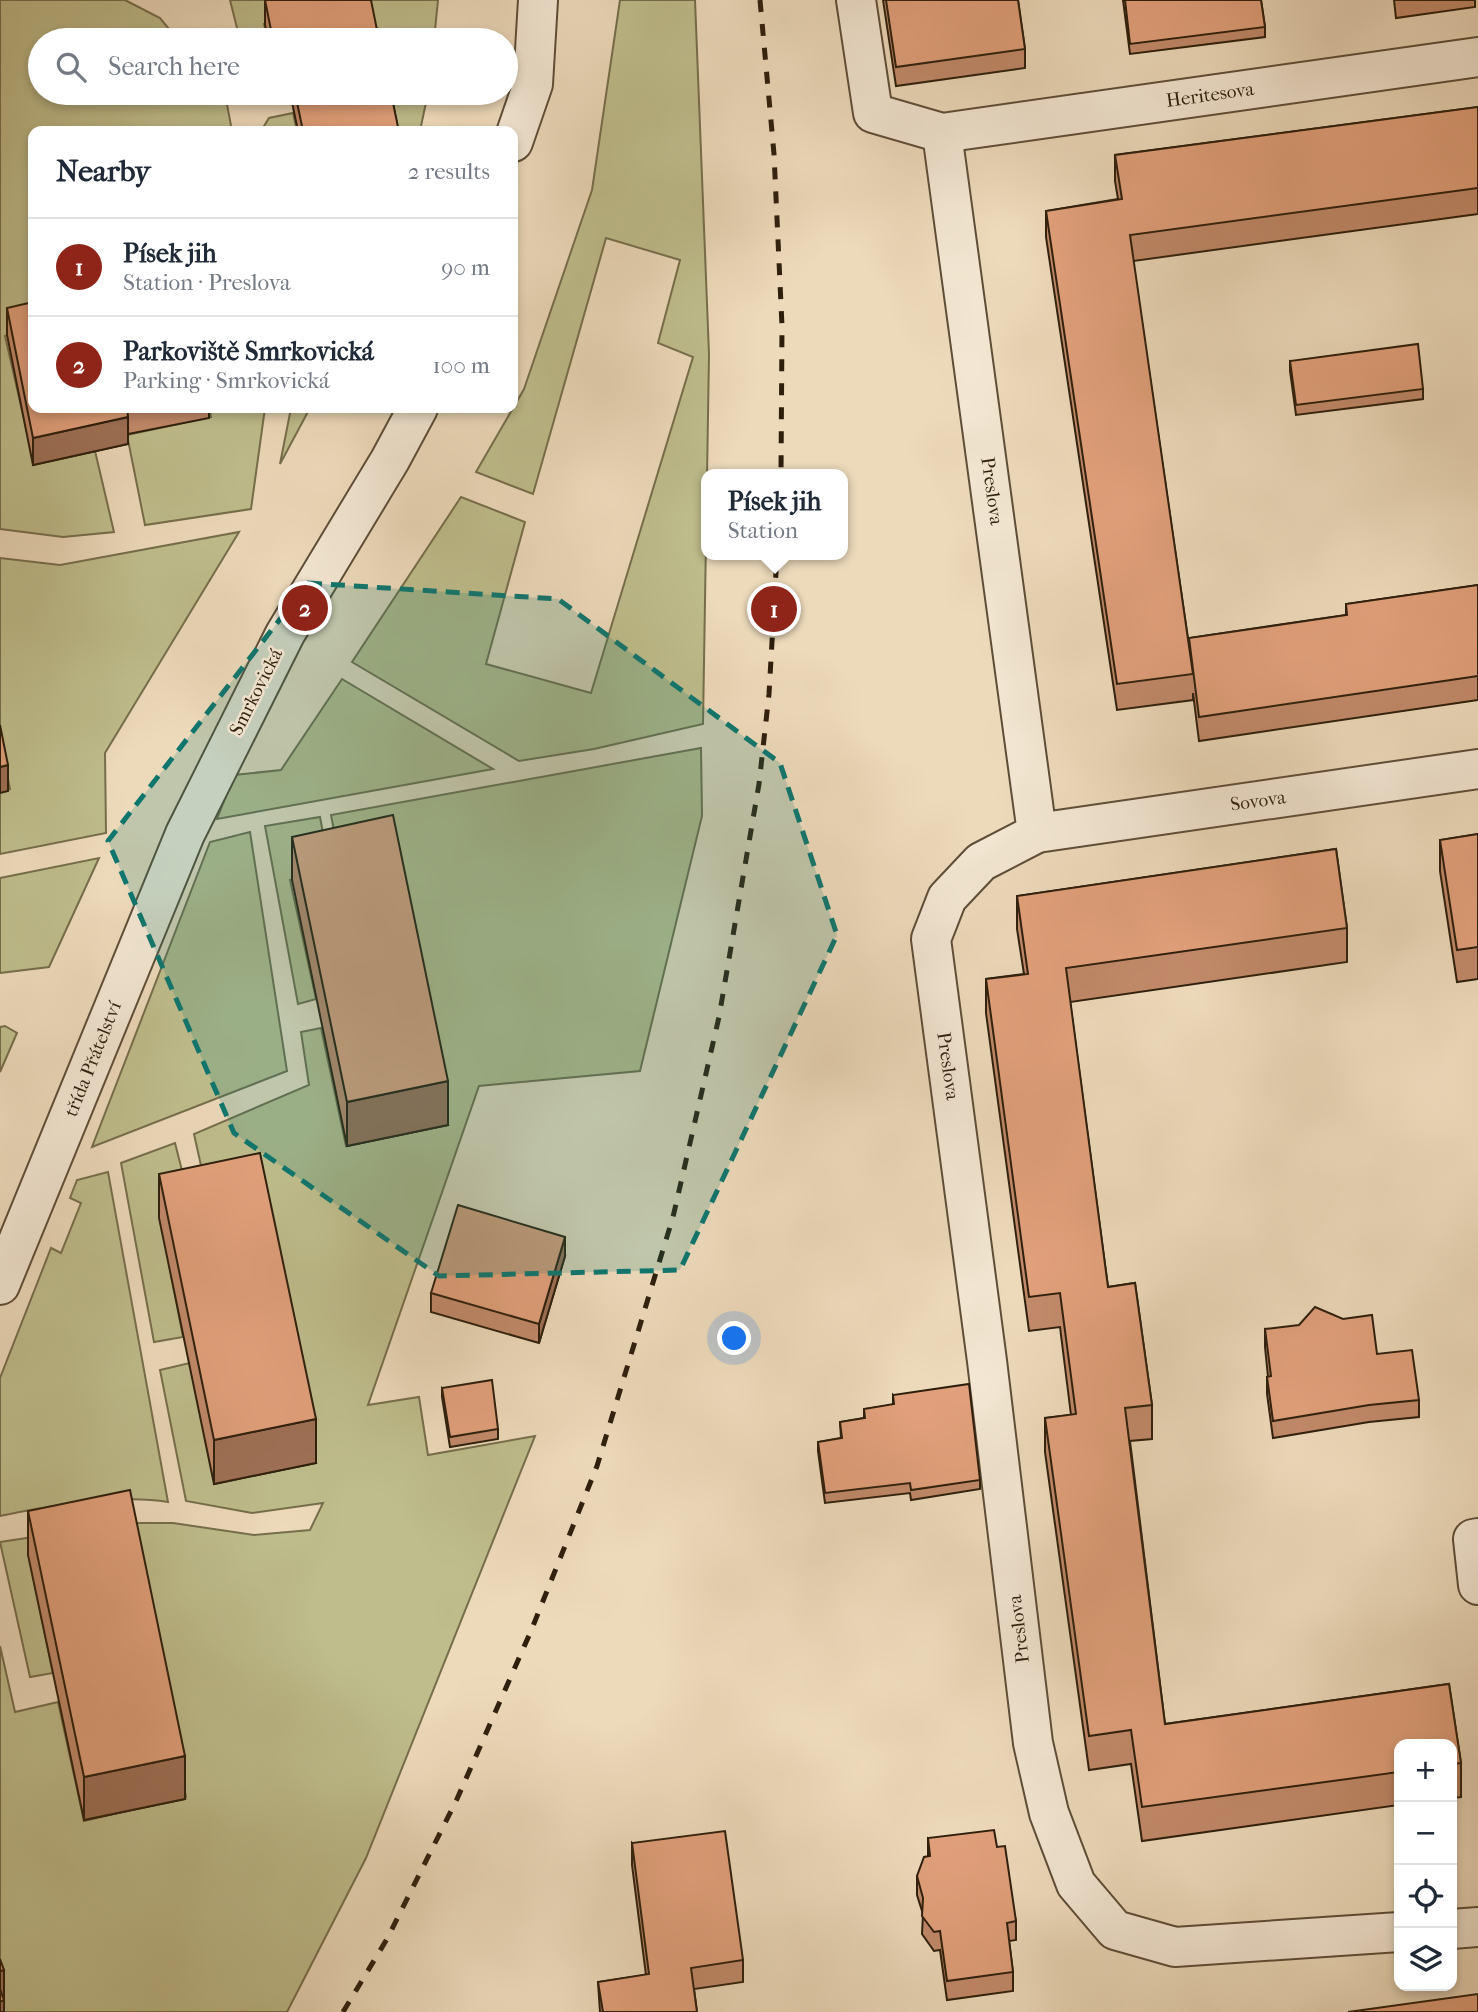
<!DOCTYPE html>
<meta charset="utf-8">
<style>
:root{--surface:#fff;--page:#f6f6f7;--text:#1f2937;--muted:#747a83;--line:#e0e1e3;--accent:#8f2418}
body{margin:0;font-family:"IM FELL French Canon",serif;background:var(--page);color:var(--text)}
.controls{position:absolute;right:21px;bottom:21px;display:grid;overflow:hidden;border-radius:14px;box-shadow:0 4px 10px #0003}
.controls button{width:63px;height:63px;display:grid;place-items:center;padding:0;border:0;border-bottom:2px solid var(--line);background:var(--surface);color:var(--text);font:35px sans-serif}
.you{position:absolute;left:735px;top:1339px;width:24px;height:24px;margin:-18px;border:5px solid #fff;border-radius:50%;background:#1a73e8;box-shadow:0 0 0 10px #1a73e833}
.badge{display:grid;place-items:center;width:46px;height:46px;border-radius:50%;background:var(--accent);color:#fff;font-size:23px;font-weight:700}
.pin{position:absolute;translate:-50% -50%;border:4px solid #fff;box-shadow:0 2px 7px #0006}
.popup{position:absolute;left:701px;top:469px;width:147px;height:91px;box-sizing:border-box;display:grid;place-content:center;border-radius:14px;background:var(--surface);filter:drop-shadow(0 2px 5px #0005);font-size:23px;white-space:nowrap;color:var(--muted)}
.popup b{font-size:26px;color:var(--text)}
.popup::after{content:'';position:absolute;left:50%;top:100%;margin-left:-14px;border:14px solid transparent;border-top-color:var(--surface)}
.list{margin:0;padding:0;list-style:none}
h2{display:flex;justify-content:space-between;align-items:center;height:91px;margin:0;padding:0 28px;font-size:30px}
h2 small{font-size:23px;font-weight:400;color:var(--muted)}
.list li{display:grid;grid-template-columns:46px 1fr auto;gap:21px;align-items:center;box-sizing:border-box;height:98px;padding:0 28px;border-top:2px solid var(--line)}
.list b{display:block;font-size:26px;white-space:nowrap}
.list p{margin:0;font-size:23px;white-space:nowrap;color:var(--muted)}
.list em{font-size:23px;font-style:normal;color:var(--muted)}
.icon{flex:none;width:38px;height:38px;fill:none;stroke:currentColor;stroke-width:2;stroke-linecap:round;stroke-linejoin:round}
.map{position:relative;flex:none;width:1478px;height:2012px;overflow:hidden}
.search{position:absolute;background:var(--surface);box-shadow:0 4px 10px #0003;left:28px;top:28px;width:490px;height:77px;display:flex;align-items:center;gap:18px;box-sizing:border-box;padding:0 24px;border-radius:38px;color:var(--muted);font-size:26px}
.panel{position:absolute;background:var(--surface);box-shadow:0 4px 10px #0003;left:28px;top:126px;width:490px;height:287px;border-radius:14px}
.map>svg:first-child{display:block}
</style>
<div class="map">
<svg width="1478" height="2012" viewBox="0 0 1478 2012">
<rect width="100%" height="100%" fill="#eddabb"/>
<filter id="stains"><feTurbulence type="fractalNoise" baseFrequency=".00286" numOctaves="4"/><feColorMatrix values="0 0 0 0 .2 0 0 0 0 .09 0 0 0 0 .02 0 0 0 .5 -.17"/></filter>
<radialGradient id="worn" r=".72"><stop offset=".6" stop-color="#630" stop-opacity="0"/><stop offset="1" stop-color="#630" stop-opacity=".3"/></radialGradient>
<!-- green -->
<g fill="#bfbd8c" stroke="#766e4c" stroke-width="2">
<path d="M 0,0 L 125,0 L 160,18 L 178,40 L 40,40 L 40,93 L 221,93 L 226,99 L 232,131 L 33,131 L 33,329 L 5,336 L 34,463 L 95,451 L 114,532 L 63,537 L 0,529 Z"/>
<path d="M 230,0 L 269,0 L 274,22 L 264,24 L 268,40 L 240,40 Z"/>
<path d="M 365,0 L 438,0 L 434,40 L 374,40 Z"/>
<path d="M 620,0 L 695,0 L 709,354 L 703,724 L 594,749 L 519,761 L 352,662 L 461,497 L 525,522 L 486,664 L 591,693 L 693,357 L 658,343 L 680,260 L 606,238 L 533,494 L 476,472 L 524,389 L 592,190 Z"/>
<path d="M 386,93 L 428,93 L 420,131 L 393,131 Z"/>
<path d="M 293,113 L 297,131 L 261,131 L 269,118 Z"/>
<path d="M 209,408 L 265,408 L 251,509 L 145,525 L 127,435 L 211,417 Z"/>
<path d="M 291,408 L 310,408 L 280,464 Z"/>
<path d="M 239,532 L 105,753 L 106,833 L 0,854 L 0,792 L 10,789 L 0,740 L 0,558 L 60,565 Z"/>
<path d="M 342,679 L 493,769 L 217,819 L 234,775 L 281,770 Z"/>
<path d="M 701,748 L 702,816 L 640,1071 L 479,1086 L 368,1405 L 419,1397 L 428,1455 L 535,1436 L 366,1858 L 287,2012 L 2,2012 L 0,2005 L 0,1646 L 15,1712 L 58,1702 L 84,1821 L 186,1797 L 133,1533 L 28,1553 L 53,1673 L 30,1677 L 0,1542 L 127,1523 L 173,1523 L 254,1535 L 310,1530 L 323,1503 L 252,1513 L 186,1501 L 160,1370 L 190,1363 L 210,1206 L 194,1134 L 309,1085 L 301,1032 L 321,1028 L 346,1146 L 448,1125 L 341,867 L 331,815 Z"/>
<path d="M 320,817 L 330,871 L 290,880 L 316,999 L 298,1004 L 265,826 Z"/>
<path d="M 250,832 L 287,1071 L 92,1147 L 210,842 Z"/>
<path d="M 99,858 L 49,967 L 0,973 L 0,878 Z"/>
<path d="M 5,1026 L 17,1033 L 0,1072 L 0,1027 Z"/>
<path d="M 175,1143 L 192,1210 L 160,1217 L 183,1337 L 154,1342 L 121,1163 Z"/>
<path d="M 108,1172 L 168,1502 C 120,1494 48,1506 0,1516 L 0,1378 L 51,1248 L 61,1253 L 81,1203 L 70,1198 L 77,1180 Z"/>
</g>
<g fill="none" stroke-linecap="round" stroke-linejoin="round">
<!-- minor casing -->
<g stroke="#5e4e38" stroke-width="42">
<g id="minor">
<path d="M 856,0 L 873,113 L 942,133 L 1478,57"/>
<path d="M 942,133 L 1037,833 L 981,862 L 947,898 L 931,939 L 987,1361 L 1033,1743 L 1049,1813 L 1076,1884 L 1115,1930 L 1175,1947 L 1399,1932"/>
<path d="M 513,142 L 533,84 L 538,0"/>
<path d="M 1037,833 L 1478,769"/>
<path d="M 0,1285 L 185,834 L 285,634 L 390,460 L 418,408"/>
<path d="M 1478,1538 L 1473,1539 L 1478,1585"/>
<path d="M 1452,1929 L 1478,1927"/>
</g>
</g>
<!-- minor -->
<use href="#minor" stroke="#f3e7d3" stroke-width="38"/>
<!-- rail -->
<g stroke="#2e1f0d" stroke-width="5" stroke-dasharray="12 12" stroke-linecap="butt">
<path d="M 760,0 L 774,154 L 782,326 L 781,474"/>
<path d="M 343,2012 L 387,1939 L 457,1799 L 531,1631 L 597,1466 L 673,1217 L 719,1017 L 759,784 L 769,694 L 777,555"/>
</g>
</g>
<!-- wall -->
<g fill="#c28a6a" stroke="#2e1f0d" stroke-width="2">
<path d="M 265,0 L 379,40 L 268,40 L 265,25 Z"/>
<path d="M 883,0 L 1018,0 L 1025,49 L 1025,68 L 896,86 Z"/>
<path d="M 1123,0 L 1261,0 L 1265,27 L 1265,37 L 1130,54 Z"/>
<path d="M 1394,0 L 1475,0 L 1475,7 L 1396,18 Z"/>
<path d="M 290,93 L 391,93 L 398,131 L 298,131 Z"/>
<path d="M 1478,107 L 1478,214 L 1133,261 L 1189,646 L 1189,638 L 1346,615 L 1346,604 L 1478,585 L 1478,700 L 1199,741 L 1193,693 L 1193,700 L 1117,710 L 1046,237 L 1046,211 L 1118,199 L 1115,181 L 1115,155 Z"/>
<path d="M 7,308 L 33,408 L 209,408 L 209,418 L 128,434 L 128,444 L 33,465 L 7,335 Z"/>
<path d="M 1290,361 L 1423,389 L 1423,399 L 1296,415 L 1290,371 Z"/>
<path d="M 1478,834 L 1478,979 L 1457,982 L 1440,871 L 1440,840 Z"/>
<path d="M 292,837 L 448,1125 L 347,1146 L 292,880 Z"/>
<path d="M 1336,849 L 1347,928 L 1347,962 L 1070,1002 L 1108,1287 L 1135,1283 L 1152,1405 L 1152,1439 L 1130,1441 L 1165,1724 L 1449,1684 L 1461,1763 L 1461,1797 L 1452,1798 L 1452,1744 L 1399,1744 L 1399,1805 L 1142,1841 L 1131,1764 L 1089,1770 L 1045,1452 L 1045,1418 L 1071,1415 L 1060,1327 L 1029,1331 L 986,1013 L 986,979 L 1024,974 L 1017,929 L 1017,896 Z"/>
<path d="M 159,1174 L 316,1463 L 214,1484 L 159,1218 Z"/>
<path d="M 565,1256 L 539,1343 L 431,1312 L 431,1293 Z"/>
<path d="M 1265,1329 L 1377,1354 L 1419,1400 L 1419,1417 L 1369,1422 L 1273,1438 L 1267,1394 L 1267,1377 L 1268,1377 L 1265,1347 Z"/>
<path d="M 442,1388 L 498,1429 L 498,1439 L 450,1447 L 442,1397 Z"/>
<path d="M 893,1395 L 980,1480 L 980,1489 L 911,1500 L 910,1493 L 825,1503 L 818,1451 L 818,1442 L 841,1438 L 840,1422 L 864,1418 L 864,1409 L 893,1405 Z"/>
<path d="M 28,1511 L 185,1799 L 84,1820 L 28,1555 Z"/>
<path d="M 928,1838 L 997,1847 L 1016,1921 L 1016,1940 L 1009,1941 L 1013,1972 L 1013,1991 L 947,2000 L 940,1950 L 934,1951 L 922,1934 L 923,1914 L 917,1895 L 917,1876 L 928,1856 Z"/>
<path d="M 632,1843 L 743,1960 L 743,1982 L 694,1989 L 697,2012 L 600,2012 L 598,1982 L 646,1975 L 632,1865 Z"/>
</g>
<!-- shaded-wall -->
<g fill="#9e7056" stroke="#2e1f0d" stroke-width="2">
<path d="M 398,127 L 398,131 L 380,131 Z"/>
<path d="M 128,417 L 128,444 L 33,465 L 33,438 Z"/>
<path d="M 8,765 L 8,791 L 0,793 L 0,767 Z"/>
<path d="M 448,1081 L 448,1125 L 347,1146 L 347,1102 Z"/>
<path d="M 565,1237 L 565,1256 L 539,1343 L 539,1324 Z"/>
<path d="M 316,1419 L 316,1463 L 214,1484 L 214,1440 Z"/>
<path d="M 185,1756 L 185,1799 L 84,1820 L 84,1777 Z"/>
<path d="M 4,1970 L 4,2012 L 0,2012 L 0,1971 Z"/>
</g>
<!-- building -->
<g fill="#e1a07b" stroke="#2e1f0d" stroke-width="2">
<path d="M 265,0 L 371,0 L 379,40 L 273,40 Z"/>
<path d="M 886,0 L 1018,0 L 1025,49 L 896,67 Z"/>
<path d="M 1125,0 L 1261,0 L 1265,27 L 1130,44 Z"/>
<path d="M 295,93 L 391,93 L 398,127 L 380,131 L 303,131 Z"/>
<path d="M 1478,107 L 1478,188 L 1130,235 L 1193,674 L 1117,684 L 1046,211 L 1122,199 L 1115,155 Z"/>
<path d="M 33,302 L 33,408 L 127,408 L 128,417 L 33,438 L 7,308 Z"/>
<path d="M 1418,344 L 1423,389 L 1296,405 L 1290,361 Z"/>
<path d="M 1478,585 L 1478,676 L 1199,717 L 1189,638 L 1347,615 L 1346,604 Z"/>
<path d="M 0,725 L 8,765 L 0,767 Z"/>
<path d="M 393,815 L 448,1081 L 347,1102 L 292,837 Z"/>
<path d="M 1478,834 L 1478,947 L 1457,950 L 1440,840 Z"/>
<path d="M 1336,849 L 1347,928 L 1066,968 L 1108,1287 L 1135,1283 L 1152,1405 L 1125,1408 L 1165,1724 L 1449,1684 L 1461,1763 L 1452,1764 L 1452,1744 L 1399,1744 L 1399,1772 L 1142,1807 L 1131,1730 L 1089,1736 L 1045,1418 L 1076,1414 L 1060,1293 L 1029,1297 L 986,979 L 1028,974 L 1017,896 Z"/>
<path d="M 260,1153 L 316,1419 L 214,1440 L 159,1174 Z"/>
<path d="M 458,1205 L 565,1237 L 539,1324 L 431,1293 Z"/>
<path d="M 1315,1307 L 1343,1319 L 1372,1315 L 1377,1354 L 1412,1350 L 1419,1400 L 1369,1405 L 1273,1421 L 1267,1377 L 1271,1376 L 1265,1329 L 1299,1325 Z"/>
<path d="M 492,1380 L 498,1429 L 450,1437 L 442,1388 Z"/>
<path d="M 969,1384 L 980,1480 L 911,1490 L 910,1483 L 825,1493 L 818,1442 L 842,1438 L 840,1422 L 865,1418 L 864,1409 L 894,1404 L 893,1395 Z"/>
<path d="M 130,1490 L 185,1756 L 84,1777 L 28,1511 Z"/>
<path d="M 994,1830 L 997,1847 L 1005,1846 L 1016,1921 L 1007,1923 L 1013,1972 L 947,1981 L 940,1931 L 934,1932 L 922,1916 L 923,1898 L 917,1876 L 924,1857 L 930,1856 L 928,1838 Z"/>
<path d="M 725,1831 L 743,1960 L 691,1968 L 697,2012 L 603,2012 L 598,1982 L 649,1974 L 632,1843 Z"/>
<path d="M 0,1959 L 4,1970 L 0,1971 Z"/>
<path d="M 0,1989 L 4,2000 L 0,2002 Z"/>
<path d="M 1478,1994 L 1478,2012 L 1348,2012 Z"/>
</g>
<!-- marked area -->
<path fill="#0f766e" fill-opacity="0.2" stroke="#0f766e" stroke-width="5" stroke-dasharray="14 9" stroke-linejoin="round" d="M 308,583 L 558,599 L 780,763 L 837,935 L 680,1270 L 439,1276 L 234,1133 L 108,841 Z"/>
<g text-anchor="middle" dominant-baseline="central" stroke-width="5" stroke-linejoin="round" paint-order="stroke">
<!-- street labels -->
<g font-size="19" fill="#2e1f0d" stroke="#f3e7d3">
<text transform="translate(1210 95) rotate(-8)">Heritesova</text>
<text transform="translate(992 491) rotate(82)">Preslova</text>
<text transform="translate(256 692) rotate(-63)">Smrkovická</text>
<text transform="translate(1258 801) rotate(-8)">Sovova</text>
<text transform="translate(93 1059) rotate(-68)">třída Přátelství</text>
<text transform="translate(948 1066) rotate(82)">Preslova</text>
<text transform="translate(1019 1629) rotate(-97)">Preslova</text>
</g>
</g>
<rect width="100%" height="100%" filter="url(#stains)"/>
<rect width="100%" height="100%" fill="url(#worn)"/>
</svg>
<div class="controls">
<button>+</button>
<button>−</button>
<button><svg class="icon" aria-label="locate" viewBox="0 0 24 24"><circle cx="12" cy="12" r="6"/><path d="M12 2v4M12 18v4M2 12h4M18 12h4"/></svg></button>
<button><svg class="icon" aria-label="layers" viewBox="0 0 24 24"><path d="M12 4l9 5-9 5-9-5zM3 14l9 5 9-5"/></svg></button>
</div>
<div class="you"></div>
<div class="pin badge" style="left:774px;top:609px">1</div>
<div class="popup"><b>Písek jih</b>Station</div>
<div class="pin badge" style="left:305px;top:608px">2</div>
<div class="search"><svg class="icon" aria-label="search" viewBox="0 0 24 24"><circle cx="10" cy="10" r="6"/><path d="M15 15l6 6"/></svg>Search here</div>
<section class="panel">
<h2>Nearby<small>2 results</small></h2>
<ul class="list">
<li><span class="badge">1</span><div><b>Písek jih</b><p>Station · Preslova</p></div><em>90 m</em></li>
<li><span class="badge">2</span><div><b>Parkoviště Smrkovická</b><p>Parking · Smrkovická</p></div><em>100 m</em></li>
</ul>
</section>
</div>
